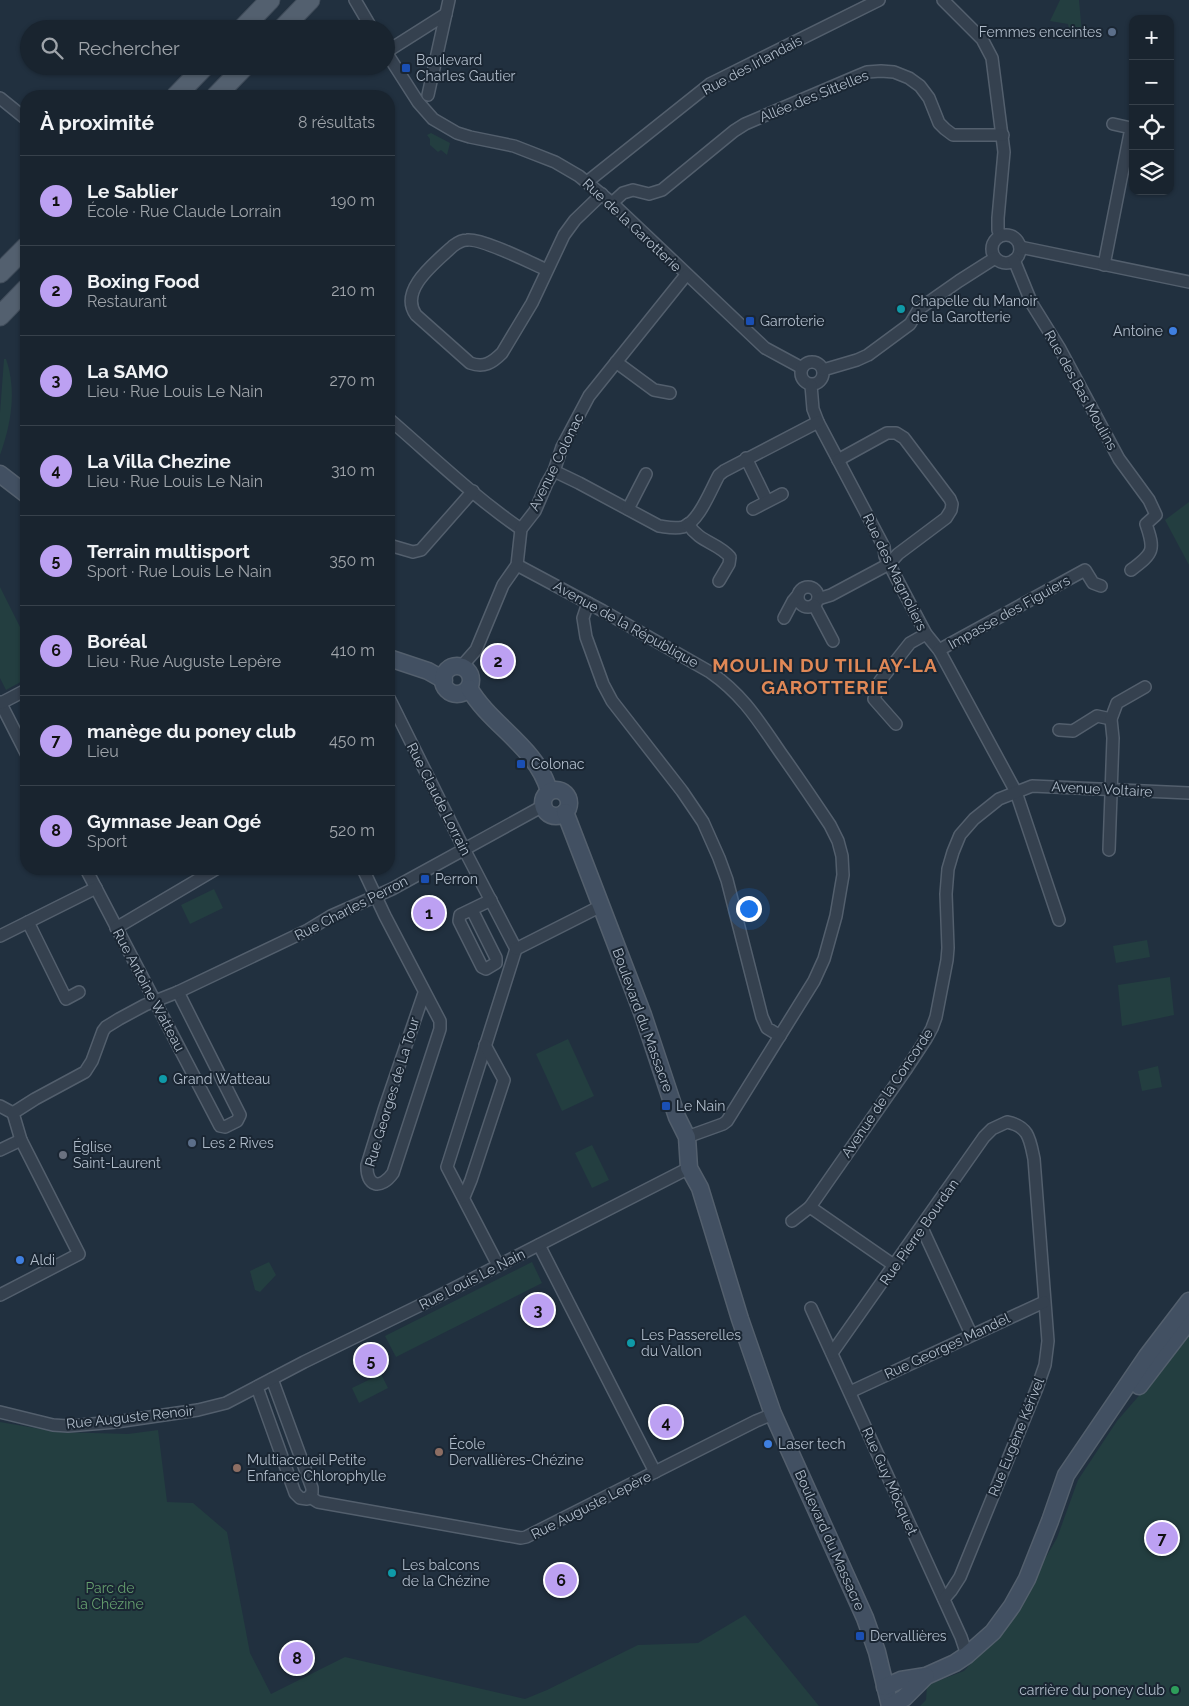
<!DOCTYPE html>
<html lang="fr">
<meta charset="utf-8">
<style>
:root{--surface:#19242f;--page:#26303b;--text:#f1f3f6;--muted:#9fa4aa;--line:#37414b;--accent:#bca0f2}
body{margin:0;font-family:Raleway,sans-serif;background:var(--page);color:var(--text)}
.controls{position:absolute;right:15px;top:15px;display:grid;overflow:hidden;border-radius:10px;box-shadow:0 1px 4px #0004}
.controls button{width:45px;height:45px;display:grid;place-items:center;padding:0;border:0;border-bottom:1px solid var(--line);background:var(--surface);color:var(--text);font:25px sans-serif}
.you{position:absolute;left:748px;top:908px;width:18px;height:18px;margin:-12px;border:4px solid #fff;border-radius:50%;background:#1a73e8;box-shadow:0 0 0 8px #1a73e833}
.badge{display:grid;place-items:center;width:32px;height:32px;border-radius:50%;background:var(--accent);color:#111;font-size:16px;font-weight:700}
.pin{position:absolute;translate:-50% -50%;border:2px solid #fff;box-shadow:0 1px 5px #0006}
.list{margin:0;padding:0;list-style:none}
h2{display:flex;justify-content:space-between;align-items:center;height:65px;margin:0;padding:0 20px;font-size:21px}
h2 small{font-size:16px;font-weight:400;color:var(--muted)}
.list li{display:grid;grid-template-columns:32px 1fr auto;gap:15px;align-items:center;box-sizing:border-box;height:90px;padding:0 20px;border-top:1px solid var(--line)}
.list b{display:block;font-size:19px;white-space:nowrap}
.list p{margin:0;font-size:16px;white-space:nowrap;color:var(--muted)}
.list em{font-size:16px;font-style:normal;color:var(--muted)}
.icon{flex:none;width:28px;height:28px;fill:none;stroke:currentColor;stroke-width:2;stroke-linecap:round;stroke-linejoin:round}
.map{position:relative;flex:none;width:1189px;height:1706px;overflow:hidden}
.search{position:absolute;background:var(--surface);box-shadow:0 1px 4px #0004;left:20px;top:20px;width:375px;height:55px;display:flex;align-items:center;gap:12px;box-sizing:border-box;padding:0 18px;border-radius:28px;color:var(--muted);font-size:19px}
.panel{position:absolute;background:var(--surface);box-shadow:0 1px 4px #0004;left:20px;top:90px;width:375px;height:785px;border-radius:20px}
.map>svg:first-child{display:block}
</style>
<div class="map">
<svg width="1189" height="1706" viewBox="0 0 1189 1706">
<rect width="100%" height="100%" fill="#21303f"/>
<!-- green -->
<g fill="#233e40">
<path d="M 1060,0 L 1079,0 L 1082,34 L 1070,32 L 1068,24 L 1050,21 Z"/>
<path d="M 431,133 L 450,143 L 447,155 L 441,150 L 438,152 L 430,145 L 430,139 L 427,135 Z"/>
<path d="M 4,359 L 6,359 C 17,391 11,424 0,455 L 0,413 Z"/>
<path d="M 1189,502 L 1189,565 L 1165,520 Z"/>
<path d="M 0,587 L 26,639 L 26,679 L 6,690 L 0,678 Z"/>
<path d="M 214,889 L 223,908 L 190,924 L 181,905 Z"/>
<path d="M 1147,940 L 1150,957 L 1116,963 L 1113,946 Z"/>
<path d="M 1170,977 L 1174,1015 L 1122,1026 L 1118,985 Z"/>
<path d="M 568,1039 L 594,1096 L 562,1111 L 536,1054 Z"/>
<path d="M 1158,1066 L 1162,1087 L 1142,1091 L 1138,1071 Z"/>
<path d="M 592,1145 L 609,1180 L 592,1188 L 575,1153 Z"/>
<path d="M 269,1262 L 276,1275 L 260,1292 L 255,1290 L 250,1271 Z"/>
<path d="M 532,1262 L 542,1283 L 396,1357 L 385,1336 Z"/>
<path d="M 1189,1334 L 1189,1706 L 920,1706 L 926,1700 L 927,1685 L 964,1671 L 1008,1623 L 1057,1538 L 1078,1480 L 1117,1421 L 1163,1368 Z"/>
<path d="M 379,1344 L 382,1345 L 389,1358 L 388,1362 L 362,1375 L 359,1374 L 352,1361 L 353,1357 Z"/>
<path d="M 381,1374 L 388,1388 L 359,1403 L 352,1388 Z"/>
<path d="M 0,1422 L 58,1432 L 128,1434 L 158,1430 L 167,1502 L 193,1503 L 227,1532 L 250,1653 L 271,1694 L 345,1657 L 525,1699 L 547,1690 L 638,1645 L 698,1643 L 745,1615 L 819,1706 L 0,1706 Z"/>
</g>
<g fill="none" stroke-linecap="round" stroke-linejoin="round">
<!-- street casing -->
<g stroke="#535f6d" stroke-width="14">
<g id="street">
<path d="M 355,0 L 372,29"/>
<path d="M 943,0 L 982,39 L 992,58 L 1004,152 L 998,218 L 998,230 L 1000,236"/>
<path d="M 386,52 L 418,102 L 433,119 L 457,133 L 470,137 L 514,146 L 532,153 L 555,162 L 579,176 L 612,203 L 765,348 L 802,368"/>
<path d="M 386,52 L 446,14"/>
<path d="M 428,95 L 449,0"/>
<path d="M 0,98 L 26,119"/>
<path d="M 587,182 L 710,84 L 879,0"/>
<path d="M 612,203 L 623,193 L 633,190 L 649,194 L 662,190 L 734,131 L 745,124 L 855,77 L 867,72 L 881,71 L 894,72 L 909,78 L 920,86 L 929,98 L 939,123 L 945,129 L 953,135 L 1003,135"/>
<circle cx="1006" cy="249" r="14"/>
<path d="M 1020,247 L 1189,282"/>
<path d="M 1014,260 L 1032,304 L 1060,349 L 1119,459 L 1149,500 L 1156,515 L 1146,524 C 1155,550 1154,553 1131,570"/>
<path d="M 1104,265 L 1131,128 L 1113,124"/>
<path d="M 547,270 C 531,263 482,238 467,240 C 461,240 457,243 453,246 C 436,262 398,290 416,315 L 470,363 C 484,368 492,363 502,353 L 532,303 L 564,235 L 575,220 L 602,194"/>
<circle cx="812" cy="373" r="11"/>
<path d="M 616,362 L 654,390 L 670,393"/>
<path d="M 823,370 L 857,360 L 868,355 L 910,324 L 919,309 L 959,281 L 995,258"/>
<path d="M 811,385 L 813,409 L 818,422 L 884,547 L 885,556 L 889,564 L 926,634 L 939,650 L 1016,792 L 1059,920"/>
<path d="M 389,419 C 432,456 474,497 521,529"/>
<path d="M 746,458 L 767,501"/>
<path d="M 554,471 L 579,483 L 659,526 C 667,527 674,529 683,527 C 699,522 711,489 719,475 L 724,471 L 818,422"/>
<path d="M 628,509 L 646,474"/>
<path d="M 753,509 L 782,494"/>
<path d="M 688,524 C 700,543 717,542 730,557 L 729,564 L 719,581"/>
<path d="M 389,545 L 413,552 L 421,550 L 473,491"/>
<path d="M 517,565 L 603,611 L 710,672 C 743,695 758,720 780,752 C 797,776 814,801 830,825 L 838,841 L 842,856 L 843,875 L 836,916 L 824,959 L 814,981 L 727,1121 L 723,1124 L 687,1137"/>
<circle cx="808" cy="597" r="10"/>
<path d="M 818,599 L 831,595 L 889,564 L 898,554 L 946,518 L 951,510 L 952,504 L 950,499 L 904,438 L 896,433 L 887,433 L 838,460"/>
<path d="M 588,603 L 583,618 L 586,637 L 603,684 L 612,701 L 682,791 L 703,822 L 719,858 L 727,880 L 762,1017 L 767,1028 L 780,1036"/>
<path d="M 814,605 L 833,641"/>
<path d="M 784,618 L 793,601 L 798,595"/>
<path d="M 939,650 L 1085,570 L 1093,583 L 1101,586"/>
<path d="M 461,667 L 476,650 L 503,585 L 517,565 L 521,529 L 535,511 L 547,483 L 554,471 L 562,447 L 589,396 L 686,275"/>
<path d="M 389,698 L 464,849 L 516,949 L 447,1167 L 498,1265"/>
<path d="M 0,702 L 26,753"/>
<path d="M 1,703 L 26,690"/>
<path d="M 896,724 L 874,699 L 880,681 L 910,643 L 926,634"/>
<path d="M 1059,730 L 1073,731 L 1097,716 L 1111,719"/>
<path d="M 1109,850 L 1113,738 L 1111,719 L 1117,703 L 1145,687"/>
<path d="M 86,869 L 220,1126 L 225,1127 L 237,1121 L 240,1115 L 178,992"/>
<path d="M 363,869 L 385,916 L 440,1021 L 440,1029 L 393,1173 C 381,1190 366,1187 367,1165 L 384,1110 L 424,993"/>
<path d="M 472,910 L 496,958 L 496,963 L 486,969 L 482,967 L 459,921 L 460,915 L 491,900"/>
<path d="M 28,922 L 66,999 L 79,992"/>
<path d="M 116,928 L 216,869"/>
<path d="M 0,936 L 96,888"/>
<path d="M 516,949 L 601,906"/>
<path d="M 0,1106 L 13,1113"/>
<path d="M 0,1150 L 21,1140"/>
<path d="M 464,1197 L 471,1180 L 504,1080 L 485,1045"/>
<path d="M 792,1221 L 810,1207"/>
<path d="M 922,1228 L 971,1334"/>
<path d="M 539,1245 L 655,1472"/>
<path d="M 895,1266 L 810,1207 L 907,1068 L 926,1039 L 932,1028 L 936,1017 L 947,960 L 948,948 L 946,894 L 948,869 L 953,852 L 960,835 L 974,819 L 999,799 L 1032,786 L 1189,793"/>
<path d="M 0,1295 L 79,1254 L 21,1140 L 13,1113 L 35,1099 L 85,1072 L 92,1061 L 103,1031 L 106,1027 L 119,1019 L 145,1005 L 178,992 L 308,930 L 331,916 L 392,889 L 543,806"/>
<path d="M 811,1308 L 961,1637 L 967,1655"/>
<path d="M 832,1353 L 984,1137 L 992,1129 L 1007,1122 C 1029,1126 1030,1140 1034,1159 L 1048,1341 L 1045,1365 L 1037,1388 L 960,1577 L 951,1591 L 944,1599"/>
<path d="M 257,1387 L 295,1493 L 300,1498 L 307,1499 L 312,1493 L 312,1488 L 272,1379"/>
<path d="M 850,1392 L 1044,1302"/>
<path d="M 0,1412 L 53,1425 L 68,1426 L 116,1422 L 198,1410 L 226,1403 L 304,1362 L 433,1299 L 689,1168"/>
<path d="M 310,1497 L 318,1502 L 521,1538 L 526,1537 L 756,1421 L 773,1414"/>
</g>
</g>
<!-- secondary casing -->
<g stroke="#535f6d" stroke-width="19">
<g id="secondary">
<path d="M 0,474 L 26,494"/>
<path d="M 389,658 L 428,671 L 444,680"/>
<circle cx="457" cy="680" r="14"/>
<path d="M 469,688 C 490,725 537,747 549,791"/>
<circle cx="556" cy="803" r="13"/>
<path d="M 565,812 L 643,1015 L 677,1117 L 687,1137 L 689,1168 L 700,1188 L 740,1319 L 773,1414 L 865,1618 L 877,1652 L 890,1706"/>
<path d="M 1139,1386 L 1189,1321"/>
<path d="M 885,1687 L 901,1680 L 926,1676 L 955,1663 L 967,1655 L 993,1632 L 1012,1606 L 1027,1579 L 1050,1521 L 1066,1475 L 1147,1356 L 1189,1301"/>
<path d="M 890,1706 L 904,1698 L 926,1676"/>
</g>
</g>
<!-- primary casing -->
<g stroke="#414d5b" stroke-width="21">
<g id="primary">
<path d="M 242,29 L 270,0"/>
<path d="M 282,29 L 310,0"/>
<path d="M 176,96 L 205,66"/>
<path d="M 216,96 L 245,66"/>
<path d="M 0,273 L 26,247"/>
<path d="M 0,316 L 26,289"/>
</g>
</g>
<!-- street -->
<use href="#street" stroke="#35414f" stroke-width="11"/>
<!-- secondary -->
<use href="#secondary" stroke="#425062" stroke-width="16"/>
<!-- primary -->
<use href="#primary" stroke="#53606f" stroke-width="19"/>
</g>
<!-- markers -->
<g fill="#5c6f8a" stroke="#1a2633" stroke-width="2">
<circle cx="1112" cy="32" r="5"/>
<circle cx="192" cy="1143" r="5"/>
</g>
<g fill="#1a4fb4" stroke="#1a2633" stroke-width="2">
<rect x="401" y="63" width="10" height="10" rx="2.5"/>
<rect x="745" y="316" width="10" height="10" rx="2.5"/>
<rect x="516" y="759" width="10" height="10" rx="2.5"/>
<rect x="420" y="874" width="10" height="10" rx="2.5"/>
<rect x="661" y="1101" width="10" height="10" rx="2.5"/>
<rect x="855" y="1631" width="10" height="10" rx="2.5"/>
</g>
<g fill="#0f9aa8" stroke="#1a2633" stroke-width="2">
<circle cx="901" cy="309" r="5"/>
<circle cx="163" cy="1079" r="5"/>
<circle cx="631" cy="1343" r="5"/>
<circle cx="392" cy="1573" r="5"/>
</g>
<g fill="#3f7fe0" stroke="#1a2633" stroke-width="2">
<circle cx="1173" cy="331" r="5"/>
<circle cx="20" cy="1260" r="5"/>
<circle cx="768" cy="1444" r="5"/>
</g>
<circle fill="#6b7280" stroke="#1a2633" stroke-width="2" cx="63" cy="1155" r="5"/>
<g fill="#8d6e63" stroke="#1a2633" stroke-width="2">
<circle cx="439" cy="1452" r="5"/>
<circle cx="237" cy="1468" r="5"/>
</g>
<circle fill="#2e9e5b" stroke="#1a2633" stroke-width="2" cx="1175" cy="1690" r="5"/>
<g text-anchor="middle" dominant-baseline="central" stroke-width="4" stroke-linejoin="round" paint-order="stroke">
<!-- poi labels -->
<g font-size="14" fill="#b0bcca" stroke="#1a2633" text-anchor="start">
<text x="1102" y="32" text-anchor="end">Femmes enceintes</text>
<text x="416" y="60">Boulevard<tspan x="416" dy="16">Charles Gautier</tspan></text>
<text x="911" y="301">Chapelle du Manoir<tspan x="911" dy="16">de la Garotterie</tspan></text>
<text x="760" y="321">Garroterie</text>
<text x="1163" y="331" text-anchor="end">Antoine</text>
<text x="531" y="764">Colonac</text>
<text x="435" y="879">Perron</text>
<text x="173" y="1079">Grand Watteau</text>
<text x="676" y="1106">Le Nain</text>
<text x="202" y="1143">Les 2 Rives</text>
<text x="73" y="1147">Église<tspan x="73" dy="16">Saint-Laurent</tspan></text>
<text x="30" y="1260">Aldi</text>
<text x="641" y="1335">Les Passerelles<tspan x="641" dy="16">du Vallon</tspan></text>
<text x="449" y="1444">École<tspan x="449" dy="16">Dervallières-Chézine</tspan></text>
<text x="778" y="1444">Laser tech</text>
<text x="247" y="1460">Multiaccueil Petite<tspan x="247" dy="16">Enfance Chlorophylle</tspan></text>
<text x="402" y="1565">Les balcons<tspan x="402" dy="16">de la Chézine</tspan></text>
<text x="870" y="1636">Dervallières</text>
<text x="1165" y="1690" text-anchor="end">carrière du poney club</text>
</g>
<!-- street labels -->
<g font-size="14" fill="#b0bcca" stroke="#1a2633">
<text transform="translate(752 65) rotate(-28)">Rue des Irlandais</text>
<text transform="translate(814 96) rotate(-22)">Allée des Sittelles</text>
<text transform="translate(632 225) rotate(43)">Rue de la Garotterie</text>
<text transform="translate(1081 390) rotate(61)">Rue des Bas Moulins</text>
<text transform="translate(556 462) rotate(-64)">Avenue Colonac</text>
<text transform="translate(895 572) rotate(64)">Rue des Magnoliers</text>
<text transform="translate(1009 612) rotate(-29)">Impasse des Figuiers</text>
<text transform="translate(626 624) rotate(29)">Avenue de la République</text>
<text transform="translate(1102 789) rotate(3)">Avenue Voltaire</text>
<text transform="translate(439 799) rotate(63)">Rue Claude Lorrain</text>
<text transform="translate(351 908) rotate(-27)">Rue Charles Perron</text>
<text transform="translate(149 990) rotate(62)">Rue Antoine Watteau</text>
<text transform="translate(643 1020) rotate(70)">Boulevard du Massacre</text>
<text transform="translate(392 1092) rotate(-73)">Rue Georges de La Tour</text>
<text transform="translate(887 1093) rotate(-56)">Avenue de la Concorde</text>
<text transform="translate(919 1232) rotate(-55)">Rue Pierre Bourdan</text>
<text transform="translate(472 1279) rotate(-27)">Rue Louis Le Nain</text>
<text transform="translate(947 1346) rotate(-25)">Rue Georges Mandel</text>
<text transform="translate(130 1417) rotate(-6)">Rue Auguste Renoir</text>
<text transform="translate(1016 1437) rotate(-68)">Rue Eugène Kérivel</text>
<text transform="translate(890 1481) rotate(66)">Rue Guy Môcquet</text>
<text transform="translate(591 1505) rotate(-27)">Rue Auguste Lepère</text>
<text transform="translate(830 1540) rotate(66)">Boulevard du Massacre</text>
</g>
<!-- park labels -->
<g font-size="14" fill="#659e6e" stroke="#1a2633">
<text x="110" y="1588">Parc de<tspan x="110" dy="16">la Chézine</tspan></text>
</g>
<!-- district labels -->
<g font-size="19" font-weight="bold" letter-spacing="1" fill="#e08856" stroke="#1a2633">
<text x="825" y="665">MOULIN DU TILLAY-LA<tspan x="825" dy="22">GAROTTERIE</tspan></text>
</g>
</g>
</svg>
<div class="controls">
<button>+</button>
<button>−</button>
<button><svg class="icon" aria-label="locate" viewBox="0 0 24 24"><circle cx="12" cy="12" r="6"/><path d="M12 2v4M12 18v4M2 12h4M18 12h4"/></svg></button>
<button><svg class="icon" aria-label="layers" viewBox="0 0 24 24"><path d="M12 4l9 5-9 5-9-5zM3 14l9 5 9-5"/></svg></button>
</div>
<div class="you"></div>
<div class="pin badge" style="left:429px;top:913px">1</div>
<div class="pin badge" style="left:498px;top:661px">2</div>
<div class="pin badge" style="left:538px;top:1310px">3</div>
<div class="pin badge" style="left:666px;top:1422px">4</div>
<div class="pin badge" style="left:371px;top:1360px">5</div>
<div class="pin badge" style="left:561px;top:1580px">6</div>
<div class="pin badge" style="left:1162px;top:1538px">7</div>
<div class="pin badge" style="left:297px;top:1658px">8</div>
<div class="search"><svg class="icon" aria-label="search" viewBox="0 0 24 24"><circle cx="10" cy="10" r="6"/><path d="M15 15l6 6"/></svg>Rechercher</div>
<section class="panel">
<h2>À proximité<small>8 résultats</small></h2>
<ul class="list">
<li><span class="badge">1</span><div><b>Le Sablier</b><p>École · Rue Claude Lorrain</p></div><em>190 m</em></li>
<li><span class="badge">2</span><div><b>Boxing Food</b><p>Restaurant</p></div><em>210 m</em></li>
<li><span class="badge">3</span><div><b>La SAMO</b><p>Lieu · Rue Louis Le Nain</p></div><em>270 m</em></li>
<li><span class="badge">4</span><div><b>La Villa Chezine</b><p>Lieu · Rue Louis Le Nain</p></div><em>310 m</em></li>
<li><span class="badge">5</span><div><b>Terrain multisport</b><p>Sport · Rue Louis Le Nain</p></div><em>350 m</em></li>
<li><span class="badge">6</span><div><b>Boréal</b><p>Lieu · Rue Auguste Lepère</p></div><em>410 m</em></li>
<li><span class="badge">7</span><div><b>manège du poney club</b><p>Lieu</p></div><em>450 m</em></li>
<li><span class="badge">8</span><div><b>Gymnase Jean Ogé</b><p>Sport</p></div><em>520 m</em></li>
</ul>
</section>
</div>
